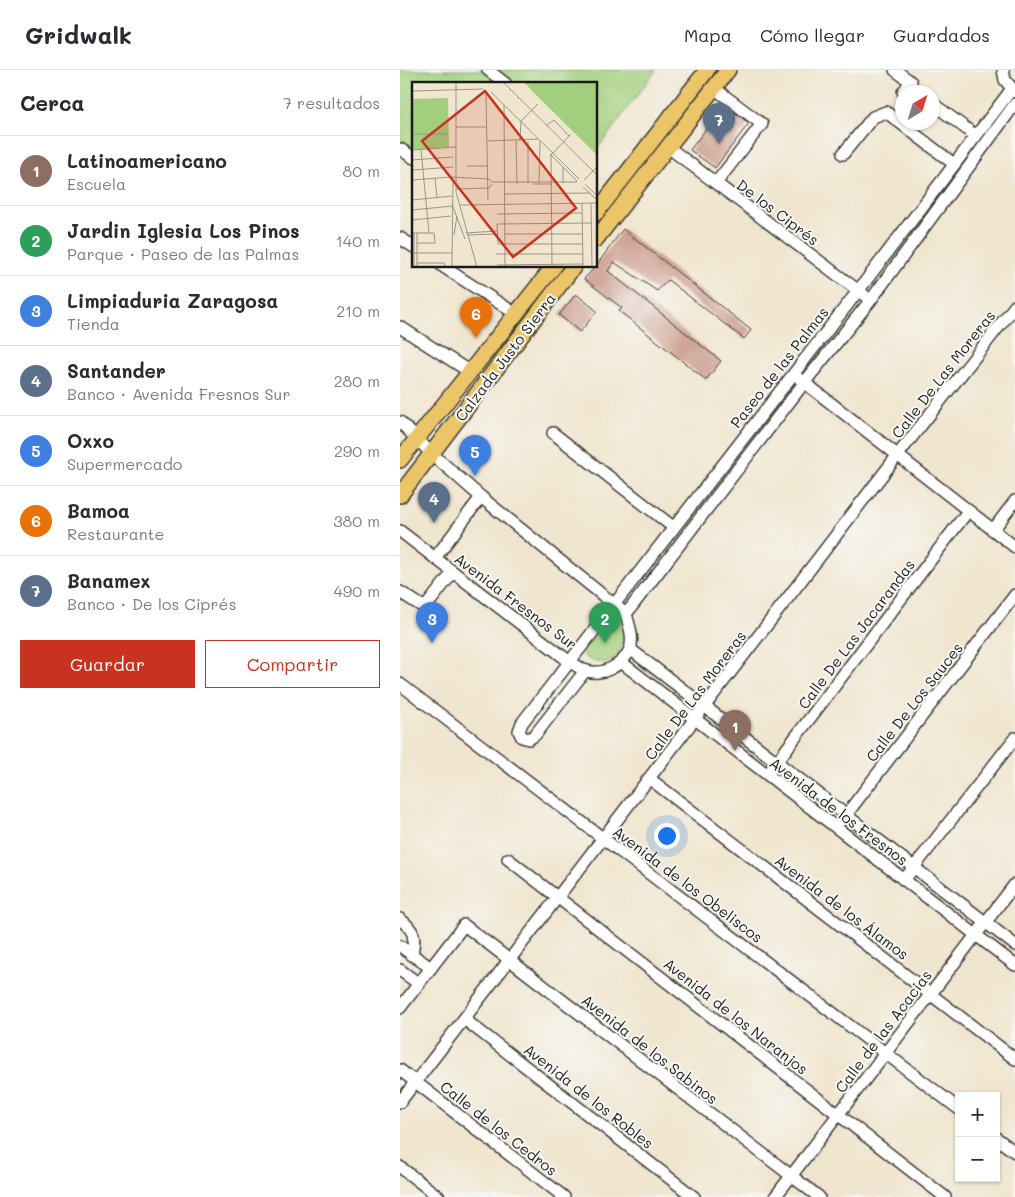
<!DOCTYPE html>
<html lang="es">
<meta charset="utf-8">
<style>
:root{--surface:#fff;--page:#f7f7f7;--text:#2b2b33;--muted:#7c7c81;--line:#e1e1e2;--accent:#c8321e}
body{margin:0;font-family:Mali,sans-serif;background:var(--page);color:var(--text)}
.controls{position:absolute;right:15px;bottom:15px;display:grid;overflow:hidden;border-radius:0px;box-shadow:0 1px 4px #0004}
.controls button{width:45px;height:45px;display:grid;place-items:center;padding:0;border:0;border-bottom:1px solid var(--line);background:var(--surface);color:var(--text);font:25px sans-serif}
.compass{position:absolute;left:495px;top:15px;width:45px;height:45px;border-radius:50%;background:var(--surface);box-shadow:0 1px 4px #0004;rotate:38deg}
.you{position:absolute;left:266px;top:765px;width:18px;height:18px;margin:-12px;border:4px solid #fff;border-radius:50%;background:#1a73e8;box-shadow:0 0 0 8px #1a73e833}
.badge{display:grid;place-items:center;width:32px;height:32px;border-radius:50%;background:var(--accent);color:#fff;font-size:16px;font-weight:700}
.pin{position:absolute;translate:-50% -41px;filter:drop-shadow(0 1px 2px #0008)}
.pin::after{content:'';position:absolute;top:26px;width:18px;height:15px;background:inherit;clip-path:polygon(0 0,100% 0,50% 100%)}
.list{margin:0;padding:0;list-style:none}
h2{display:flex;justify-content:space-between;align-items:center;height:65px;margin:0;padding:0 20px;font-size:21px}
h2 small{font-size:16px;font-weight:400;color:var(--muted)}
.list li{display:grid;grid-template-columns:32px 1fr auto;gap:15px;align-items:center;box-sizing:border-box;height:70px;padding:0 20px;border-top:1px solid var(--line)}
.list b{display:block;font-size:19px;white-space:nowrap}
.list p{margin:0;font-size:16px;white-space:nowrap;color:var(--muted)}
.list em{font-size:16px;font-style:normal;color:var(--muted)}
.actions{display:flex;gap:10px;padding:15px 20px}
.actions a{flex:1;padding:11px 0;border:1px solid var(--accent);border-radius:0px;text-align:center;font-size:18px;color:var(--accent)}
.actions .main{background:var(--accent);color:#fff}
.map{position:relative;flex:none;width:615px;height:1127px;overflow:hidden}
header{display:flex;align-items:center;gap:30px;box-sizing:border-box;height:70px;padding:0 25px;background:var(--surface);border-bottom:1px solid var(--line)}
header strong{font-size:24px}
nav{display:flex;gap:28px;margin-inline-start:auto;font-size:18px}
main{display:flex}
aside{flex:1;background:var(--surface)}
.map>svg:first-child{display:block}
</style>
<header>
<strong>Gridwalk</strong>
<nav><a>Mapa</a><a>Cómo llegar</a><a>Guardados</a></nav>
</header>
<main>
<aside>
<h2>Cerca<small>7 resultados</small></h2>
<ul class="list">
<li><span class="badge" style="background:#8d6e63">1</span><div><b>Latinoamericano</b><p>Escuela</p></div><em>80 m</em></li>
<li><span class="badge" style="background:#2e9e5b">2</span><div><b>Jardin Iglesia Los Pinos</b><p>Parque · Paseo de las Palmas</p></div><em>140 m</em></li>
<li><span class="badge" style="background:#3f7fe0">3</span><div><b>Limpiaduria Zaragosa</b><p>Tienda</p></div><em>210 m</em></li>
<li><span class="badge" style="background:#5c6f8a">4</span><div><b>Santander</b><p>Banco · Avenida Fresnos Sur</p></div><em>280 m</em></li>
<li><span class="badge" style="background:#3f7fe0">5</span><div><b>Oxxo</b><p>Supermercado</p></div><em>290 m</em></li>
<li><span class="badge" style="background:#e8710a">6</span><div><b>Bamoa</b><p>Restaurante</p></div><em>380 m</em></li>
<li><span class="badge" style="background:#5c6f8a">7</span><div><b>Banamex</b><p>Banco · De los Ciprés</p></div><em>490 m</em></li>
</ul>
<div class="actions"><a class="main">Guardar</a><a>Compartir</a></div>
</aside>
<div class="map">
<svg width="615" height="1127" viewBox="0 0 615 1127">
<rect width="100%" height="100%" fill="#f6f6f2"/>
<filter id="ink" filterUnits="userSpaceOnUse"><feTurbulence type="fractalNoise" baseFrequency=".02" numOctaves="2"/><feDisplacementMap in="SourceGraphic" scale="10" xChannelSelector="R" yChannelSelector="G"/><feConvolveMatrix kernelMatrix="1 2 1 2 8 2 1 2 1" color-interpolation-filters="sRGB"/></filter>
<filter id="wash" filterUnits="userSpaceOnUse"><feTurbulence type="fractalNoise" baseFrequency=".0096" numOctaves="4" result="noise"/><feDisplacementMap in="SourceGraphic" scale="20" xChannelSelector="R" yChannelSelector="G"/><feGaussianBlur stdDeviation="1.12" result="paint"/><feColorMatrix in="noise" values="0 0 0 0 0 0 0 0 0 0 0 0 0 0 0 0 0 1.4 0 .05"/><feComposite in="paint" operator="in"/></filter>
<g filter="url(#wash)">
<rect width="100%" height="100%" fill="#f0e5ce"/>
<!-- green -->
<g fill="#a2cf7d" stroke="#5f764c">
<path d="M 0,0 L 256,0 L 196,81 L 196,14 L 14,14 L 14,82 L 0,73 Z"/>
<path d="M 213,546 L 224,554 C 225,571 223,580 210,592 L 194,592 L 183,586 L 182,580 L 203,554 Z"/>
</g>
<g id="blocks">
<!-- building -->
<g fill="#cb9c8d">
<path d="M 324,35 L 349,53 L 315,98 L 290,80 Z"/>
<path d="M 223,159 L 351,260 L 344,269 L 268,210 L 257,221 L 214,192 L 208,201 L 321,291 L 306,310 L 219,241 L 222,238 L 184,209 L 196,196 Z"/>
<path d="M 176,224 L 197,241 L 180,262 L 159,245 Z"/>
</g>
</g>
</g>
<g filter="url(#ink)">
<use href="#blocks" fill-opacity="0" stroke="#3c3a37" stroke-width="1"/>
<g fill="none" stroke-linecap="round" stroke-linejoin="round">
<!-- minor casing -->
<g stroke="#3c3a37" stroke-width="14">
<g id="minor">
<path d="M 88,0 L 106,14"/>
<path d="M 495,0 L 511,12 L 503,22"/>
<path d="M 603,0 L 605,10 L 615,22"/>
<path d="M 314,18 L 362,54 L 316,113"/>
<path d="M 532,33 L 576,66"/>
<path d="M 268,77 L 464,225"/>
<path d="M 0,79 L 14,88"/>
<path d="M 443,84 L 473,47 L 486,42 L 554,94"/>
<path d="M 0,168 L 14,177"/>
<path d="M 42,196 L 116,244"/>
<path d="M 0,257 L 70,302"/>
<path d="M 400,309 L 615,477"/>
<path d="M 0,352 L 32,384 L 81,427 L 226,544 C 229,555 234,568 230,579 C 223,596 201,607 184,600 C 179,598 174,594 170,592 L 0,461"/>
<path d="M 153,363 L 273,457"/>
<path d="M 593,460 L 615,431"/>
<path d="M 35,488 L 81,427"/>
<path d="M 0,522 L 25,538 L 53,502"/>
<path d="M 226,544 L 404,313 L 470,231 L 615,34"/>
<path d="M 230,579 L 615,875"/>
<path d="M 221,592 L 615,895"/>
<path d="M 185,601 L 135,665 L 129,669 L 122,667 L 119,661 L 122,653 L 458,221 L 611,20"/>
<path d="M 0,614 L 559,1039"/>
<path d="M 372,698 L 568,441"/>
<path d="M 250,709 L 615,989"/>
<path d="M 442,750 L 615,525"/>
<path d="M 108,789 L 545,1127"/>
<path d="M 504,810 L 615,668"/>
<path d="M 0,849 C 16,862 15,866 12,885"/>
<path d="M 0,876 L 31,898"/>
<path d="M 0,900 L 19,914"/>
<path d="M 0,938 L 64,855 L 419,1127"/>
<path d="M 64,949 L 294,1127"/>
<path d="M 0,1000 L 164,1127"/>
<path d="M 0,1032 L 497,386 L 615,236"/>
<path d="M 596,1068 L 615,1082"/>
<path d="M 0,1097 L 39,1127"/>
<path d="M 375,1127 L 615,814"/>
</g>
</g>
<!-- major casing -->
<g stroke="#3c3a37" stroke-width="18">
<g id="major">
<path d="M 196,143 L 307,0"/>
<path d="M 196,169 L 328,0"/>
<path d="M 0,390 L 154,196"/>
<path d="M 0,425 L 174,196"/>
</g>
</g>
<!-- minor -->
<use href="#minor" stroke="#fff" stroke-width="11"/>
<!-- major -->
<use href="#major" stroke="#ecc569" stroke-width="15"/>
</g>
</g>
<g text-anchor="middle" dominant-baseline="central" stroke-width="4" stroke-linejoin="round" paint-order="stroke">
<!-- street labels -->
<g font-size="15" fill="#1c1c1c" stroke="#f6f6f2">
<text transform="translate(378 142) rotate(37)">De los Ciprés</text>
<text transform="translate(105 287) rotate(-53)">Calzada Justo Sierra</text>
<text transform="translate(379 297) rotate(-52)">Paseo de las Palmas</text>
<text transform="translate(543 304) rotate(-52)">Calle De Las Moreras</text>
<text transform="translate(116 531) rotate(37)">Avenida Fresnos Sur</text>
<text transform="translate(456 564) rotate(-53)">Calle De Las Jacarandas</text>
<text transform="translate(295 625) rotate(-53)">Calle De Las Moreras</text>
<text transform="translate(514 632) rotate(-52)">Calle De Los Sauces</text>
<text transform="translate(439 741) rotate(37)">Avenida de los Fresnos</text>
<text transform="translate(288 814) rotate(37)">Avenida de los Obeliscos</text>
<text transform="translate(442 837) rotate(37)">Avenida de los Álamos</text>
<text transform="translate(336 946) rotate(38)">Avenida de los Naranjos</text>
<text transform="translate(483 961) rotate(-53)">Calle de las Acacias</text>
<text transform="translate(250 979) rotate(38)">Avenida de los Sabinos</text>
<text transform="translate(189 1026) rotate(38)">Avenida de los Robles</text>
<text transform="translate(99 1058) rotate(38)">Calle de los Cedros</text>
</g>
</g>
<!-- overview -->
<g transform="translate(12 12)">
<rect width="185" height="185" fill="#f0e5ce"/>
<path d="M 112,0 L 185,0 L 185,73 L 121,10 ZM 36,16 L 37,65 L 0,68 L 0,17 Z" fill="#a2cf7d"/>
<path fill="none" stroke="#9b9587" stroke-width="1" d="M 44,0 L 44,110 L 65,185M 91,0 L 185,93M 0,9 L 71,7M 79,10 L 167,97M 74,12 L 76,118M 92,23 L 93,185M 135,43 L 142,38 L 157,54M 44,45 L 75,45M 0,52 L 35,52M 75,59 L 126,57M 104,59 L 105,102M 108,59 L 109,39 L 126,22M 116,59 L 116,101M 0,68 L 44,65M 9,68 L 17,151M 138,72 L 165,99M 0,78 L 41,75M 55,84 L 75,84M 151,85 L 151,101M 0,88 L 41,85M 23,96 L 25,115M 0,98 L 39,95 L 77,97 L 80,100M 172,98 L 185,85M 80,100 L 165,100M 127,101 L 128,59M 121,102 L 140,102M 173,102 L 185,114M 171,105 L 185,118M 44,107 L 77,106 L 80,102M 93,112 L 178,111M 0,118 L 40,114M 170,121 L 171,185M 179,121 L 180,185M 40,122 L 53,157M 48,123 L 185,121M 0,128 L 41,124M 85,132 L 170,131M 0,138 L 39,134M 0,151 L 22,151 L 23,161 L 5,161M 5,151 L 5,185M 54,151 L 85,149M 93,152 L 170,152M 42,153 L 45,134M 55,153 L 85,152M 170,162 L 86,162 L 85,142 L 179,141M 0,171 L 40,171M 84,172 L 171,172M 5,181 L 32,181 L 33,185M 85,183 L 171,182M 2,185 L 2,151M 40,185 L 41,99M 140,185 L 139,73 L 159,52"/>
<path fill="#c8321e" fill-opacity="0.15" stroke="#c8321e" stroke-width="2.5" d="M 73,9 L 164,126 L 101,175 L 10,59 Z"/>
<rect width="185" height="185" fill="none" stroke="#1c1c1c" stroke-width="2.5"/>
</g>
</svg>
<div class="controls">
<button>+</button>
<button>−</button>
</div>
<svg class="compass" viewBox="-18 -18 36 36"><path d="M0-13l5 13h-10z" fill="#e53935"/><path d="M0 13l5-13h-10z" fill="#7c7c81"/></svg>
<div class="you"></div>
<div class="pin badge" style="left:335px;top:681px;background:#8d6e63">1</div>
<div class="pin badge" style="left:205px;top:573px;background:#2e9e5b">2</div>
<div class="pin badge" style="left:32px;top:573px;background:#3f7fe0">3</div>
<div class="pin badge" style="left:34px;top:453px;background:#5c6f8a">4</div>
<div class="pin badge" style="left:75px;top:406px;background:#3f7fe0">5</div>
<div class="pin badge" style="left:76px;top:268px;background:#e8710a">6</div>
<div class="pin badge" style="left:319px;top:74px;background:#5c6f8a">7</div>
</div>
</main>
